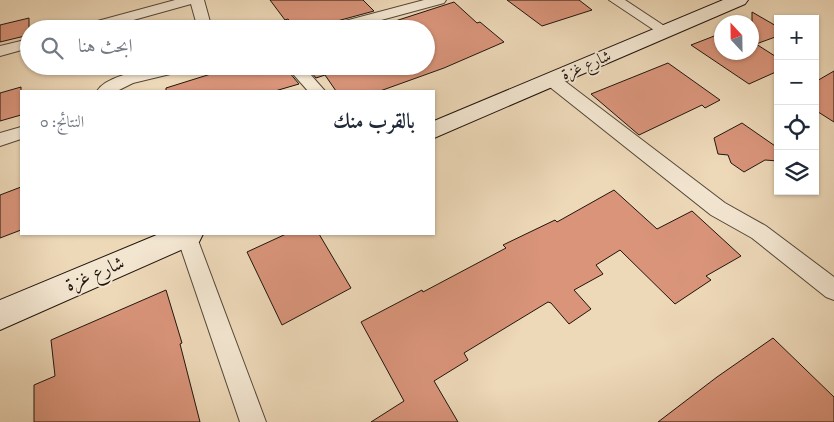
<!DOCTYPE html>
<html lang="ar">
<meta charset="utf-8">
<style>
:root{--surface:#fff;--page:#f2f2f3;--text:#1f2937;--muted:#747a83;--line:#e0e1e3}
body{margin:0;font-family:"IM FELL DW Pica",Amiri,serif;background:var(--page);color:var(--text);direction:rtl}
.controls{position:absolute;right:15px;top:15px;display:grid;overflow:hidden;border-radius:0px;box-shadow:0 1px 4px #0004}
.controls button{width:45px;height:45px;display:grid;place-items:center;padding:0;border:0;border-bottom:1px solid var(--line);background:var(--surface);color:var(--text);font:25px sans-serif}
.compass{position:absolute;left:714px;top:15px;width:45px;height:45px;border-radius:50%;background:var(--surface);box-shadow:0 1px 4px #0004;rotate:338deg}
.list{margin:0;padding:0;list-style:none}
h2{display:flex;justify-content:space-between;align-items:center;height:65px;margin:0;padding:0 20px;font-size:21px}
h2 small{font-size:16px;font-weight:400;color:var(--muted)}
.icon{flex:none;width:28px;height:28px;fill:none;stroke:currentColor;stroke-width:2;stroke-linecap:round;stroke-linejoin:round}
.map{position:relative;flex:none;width:834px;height:422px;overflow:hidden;direction:ltr}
.search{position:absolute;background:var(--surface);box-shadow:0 1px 4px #0004;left:20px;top:20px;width:415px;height:55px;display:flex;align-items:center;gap:12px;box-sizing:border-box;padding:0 18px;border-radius:28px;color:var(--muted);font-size:19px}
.panel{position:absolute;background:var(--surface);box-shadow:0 1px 4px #0004;left:20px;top:90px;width:415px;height:145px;border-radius:0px;direction:rtl}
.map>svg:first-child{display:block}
</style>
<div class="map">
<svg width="834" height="422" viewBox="0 0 834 422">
<rect width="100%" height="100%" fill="#edd8b8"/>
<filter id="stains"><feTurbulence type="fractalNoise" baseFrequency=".004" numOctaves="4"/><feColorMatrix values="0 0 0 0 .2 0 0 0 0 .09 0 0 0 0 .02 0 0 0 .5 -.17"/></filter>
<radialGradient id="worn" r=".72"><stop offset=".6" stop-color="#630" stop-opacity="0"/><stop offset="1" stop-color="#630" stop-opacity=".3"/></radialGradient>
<!-- building -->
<g fill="#d9947a" stroke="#20150d">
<path d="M 270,0 L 363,0 L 374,11 L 326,24 L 322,29 L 304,29 L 303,22 L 293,25 L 288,19 L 285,20 Z"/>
<path d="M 507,0 L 579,0 L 592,10 L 542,26 Z"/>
<path d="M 454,2 L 477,23 L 480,22 L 504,42 L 444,68 L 380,91 L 336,91 L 325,75 L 316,78 L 306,66 L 426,66 L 426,29 L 356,29 L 383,21 L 386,24 Z"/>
<path d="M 752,12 L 778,27 L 778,36 L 756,44 L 778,58 L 778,71 L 749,84 L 691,45 L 722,33 L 722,52 L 752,52 Z"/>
<path d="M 29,18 L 29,35 L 0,42 L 0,25 Z"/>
<path d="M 668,63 L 720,100 L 705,108 L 702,105 L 639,135 L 591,94 Z"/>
<path d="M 251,66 L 284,66 L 299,84 L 275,91 L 166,91 L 166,88 L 230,68 L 232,72 Z"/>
<path d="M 834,71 L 834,122 L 815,110 L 815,82 Z"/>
<path d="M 21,87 L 21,115 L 0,121 L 0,93 Z"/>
<path d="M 742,123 L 778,148 L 778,161 L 765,160 L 744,172 L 731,163 L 728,155 L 718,154 L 714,138 Z"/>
<path d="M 21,187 L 21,230 L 0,238 L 0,195 Z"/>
<path d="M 614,190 L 657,229 L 692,211 L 741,256 L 706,276 L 711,280 L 675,304 L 620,250 L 596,265 L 603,274 L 574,290 L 591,309 L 569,324 L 551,303 L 548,302 L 464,353 L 468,360 L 434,381 L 458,422 L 371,422 L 404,401 L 361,322 L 422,290 L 423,292 L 506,248 L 503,245 L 555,220 L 557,222 Z"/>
<path d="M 286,234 L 319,234 L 351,288 L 282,325 L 247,252 Z"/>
<path d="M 166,290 L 182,343 L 180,344 L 200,422 L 34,422 L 34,385 L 55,376 L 51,340 Z"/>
<path d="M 773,338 L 834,397 L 834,422 L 658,422 L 717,377 Z"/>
</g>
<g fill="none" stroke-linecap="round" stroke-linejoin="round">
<!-- street casing -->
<g stroke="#534638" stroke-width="2">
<g id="street">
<path d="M 175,0 L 204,0 L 212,29 L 198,29 L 191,4 L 101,29 L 77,29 L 79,26 Z"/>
<path d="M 424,0 L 446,0 L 444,3 L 348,29 L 324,29 L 326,26 Z"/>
<path d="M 609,0 L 625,0 L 672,31 L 670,34 L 660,34 Z"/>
<path d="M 29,39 L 29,48 L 0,56 L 0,46 Z"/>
<path d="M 163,66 L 194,66 L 191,69 L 133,83 L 117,91 L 97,91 C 107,75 145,70 163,66 Z"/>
<path d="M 286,66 L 303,66 L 325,91 L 308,91 Z"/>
<path d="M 552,75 L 558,76 L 725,203 L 766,226 L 834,277 L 834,300 L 826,297 L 752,238 L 711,215 L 546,84 L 544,80 L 546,76 Z"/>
<path d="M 21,127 L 21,139 L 0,146 L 0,133 Z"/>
<path d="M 176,234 L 196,235 L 266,422 L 240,422 Z"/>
</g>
</g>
<!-- secondary casing -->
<g stroke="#20150d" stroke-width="2">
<g id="secondary">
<path d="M 723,0 L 748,0 L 745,4 L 434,138 L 434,121 Z"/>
<path d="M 159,234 L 203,234 L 199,242 L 0,330 L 0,300 Z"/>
</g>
</g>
<!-- street -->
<use href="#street" fill="#f3e6d1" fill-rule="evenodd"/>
<!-- secondary -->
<use href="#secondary" fill="#f3e6d1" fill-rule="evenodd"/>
</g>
<g text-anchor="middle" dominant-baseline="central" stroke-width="4" stroke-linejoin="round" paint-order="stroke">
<!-- far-street labels -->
<g font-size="16" fill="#20150d" stroke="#f3e6d1">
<text transform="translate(586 65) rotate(-23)">شارع غزة</text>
</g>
<!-- street labels -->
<g font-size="19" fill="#20150d" stroke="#f3e6d1">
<text transform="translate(95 274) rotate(-23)">شارع غزة</text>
</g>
</g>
<rect width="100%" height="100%" filter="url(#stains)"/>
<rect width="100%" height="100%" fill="url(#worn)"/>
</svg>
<div class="controls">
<button>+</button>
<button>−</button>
<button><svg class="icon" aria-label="locate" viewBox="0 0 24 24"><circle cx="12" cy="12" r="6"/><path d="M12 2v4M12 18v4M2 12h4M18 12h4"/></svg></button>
<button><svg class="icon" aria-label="layers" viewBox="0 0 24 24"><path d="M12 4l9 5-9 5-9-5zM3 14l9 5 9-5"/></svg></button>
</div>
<svg class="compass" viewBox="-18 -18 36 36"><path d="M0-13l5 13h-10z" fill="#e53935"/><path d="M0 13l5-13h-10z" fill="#747a83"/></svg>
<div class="search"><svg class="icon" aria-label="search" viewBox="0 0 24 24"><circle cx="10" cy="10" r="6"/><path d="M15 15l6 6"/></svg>ابحث هنا</div>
<section class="panel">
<h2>بالقرب منك<small>النتائج: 0</small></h2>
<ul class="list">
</ul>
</section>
</div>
